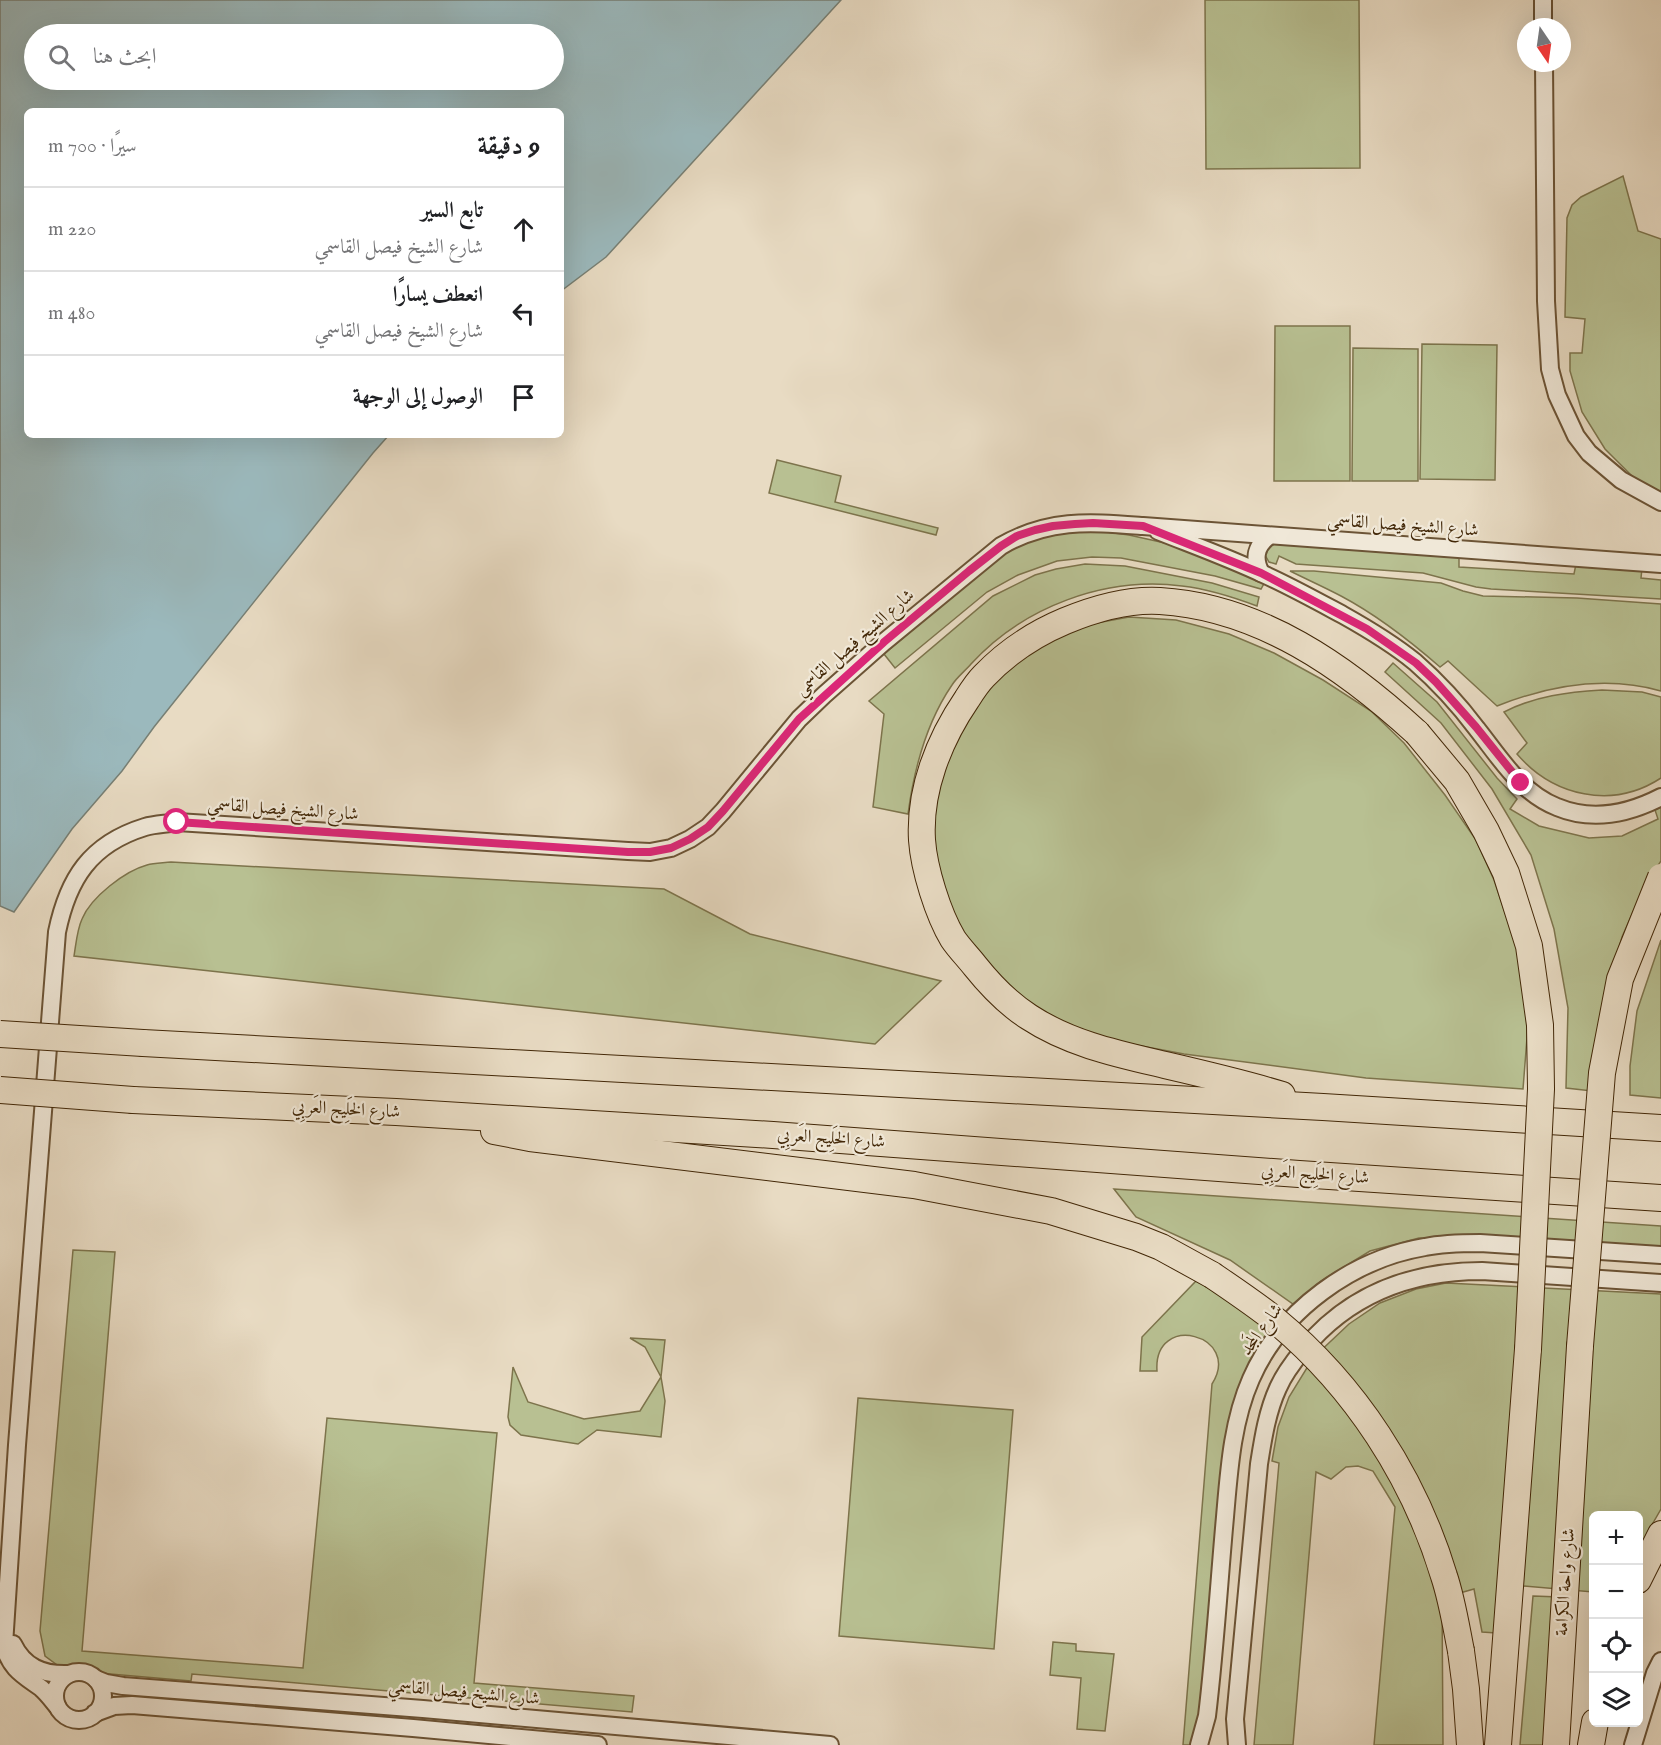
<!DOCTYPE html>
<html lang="ar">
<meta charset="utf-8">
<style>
:root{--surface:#fff;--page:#f6f6f6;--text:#202124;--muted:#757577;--line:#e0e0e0}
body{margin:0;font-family:"IM FELL English",Amiri,serif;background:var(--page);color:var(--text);direction:rtl}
.controls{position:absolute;right:18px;bottom:18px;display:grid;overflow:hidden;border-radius:9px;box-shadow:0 6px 24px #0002}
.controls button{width:54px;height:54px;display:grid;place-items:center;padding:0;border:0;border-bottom:2px solid var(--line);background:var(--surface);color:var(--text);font:30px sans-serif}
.compass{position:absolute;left:1517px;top:18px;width:54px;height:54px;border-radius:50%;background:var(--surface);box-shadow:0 6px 24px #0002;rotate:167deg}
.stop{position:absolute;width:18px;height:18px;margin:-14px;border:4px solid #db2777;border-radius:50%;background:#fff}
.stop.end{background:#db2777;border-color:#fff;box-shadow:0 2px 6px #0008}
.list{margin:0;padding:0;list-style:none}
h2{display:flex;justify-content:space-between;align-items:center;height:78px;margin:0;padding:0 24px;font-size:26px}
h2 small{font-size:20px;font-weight:400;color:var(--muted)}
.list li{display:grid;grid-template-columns:39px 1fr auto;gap:18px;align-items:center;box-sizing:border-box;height:84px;padding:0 24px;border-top:2px solid var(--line)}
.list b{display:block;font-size:22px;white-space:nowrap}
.list p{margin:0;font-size:20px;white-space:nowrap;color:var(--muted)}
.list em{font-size:20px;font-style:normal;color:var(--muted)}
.icon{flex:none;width:33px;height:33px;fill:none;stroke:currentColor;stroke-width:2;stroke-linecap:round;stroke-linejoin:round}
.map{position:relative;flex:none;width:1661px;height:1745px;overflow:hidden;direction:ltr}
.search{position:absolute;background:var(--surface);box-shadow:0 6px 24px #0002;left:24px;top:24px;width:540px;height:66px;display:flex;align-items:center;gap:15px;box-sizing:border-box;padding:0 21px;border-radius:33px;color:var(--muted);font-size:22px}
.panel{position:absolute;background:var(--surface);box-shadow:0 6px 24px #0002;left:24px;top:108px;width:540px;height:330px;border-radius:9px;direction:rtl}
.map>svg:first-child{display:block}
</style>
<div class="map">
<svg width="1661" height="1745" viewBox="0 0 1661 1745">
<rect width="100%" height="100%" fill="#e8dbc3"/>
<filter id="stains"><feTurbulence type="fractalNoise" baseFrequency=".00333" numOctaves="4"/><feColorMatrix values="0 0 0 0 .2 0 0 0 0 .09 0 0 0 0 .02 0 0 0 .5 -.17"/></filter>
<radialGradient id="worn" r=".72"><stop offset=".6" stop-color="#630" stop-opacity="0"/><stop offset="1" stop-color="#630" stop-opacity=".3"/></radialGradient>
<!-- green -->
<g fill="#b8c092" stroke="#7d744c" stroke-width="1.5">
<path d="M 1205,0 L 1359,0 L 1360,168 L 1206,169 Z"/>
<path d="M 1623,176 L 1638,231 L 1661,239 L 1661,492 L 1633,477 L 1605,449 L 1582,412 L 1570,371 L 1570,353 L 1582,353 L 1585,319 L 1565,317 L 1567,218 L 1572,205 L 1581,197 Z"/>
<path d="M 1275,326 L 1350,326 L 1350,481 L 1274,481 Z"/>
<path d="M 1422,344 L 1497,345 L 1495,480 L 1420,479 Z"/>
<path d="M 1353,348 L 1418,349 L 1418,481 L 1352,481 Z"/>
<path d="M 777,460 L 841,476 L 835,502 L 938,528 L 936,535 L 769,493 Z"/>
<path d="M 1091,530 L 1129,535 L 1174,545 L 1266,580 L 1261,589 L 1215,576 L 1121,558 L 1092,557 L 1057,561 L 1018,575 L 987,592 L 895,668 L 884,654 L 1002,555 L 1030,540 L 1060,532 Z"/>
<path d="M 1277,543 L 1459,556 L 1459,567 L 1574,574 L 1576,564 L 1642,568 L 1641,578 L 1661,580 L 1661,599 L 1491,589 L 1476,587 L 1423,573 L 1296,564 L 1279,556 L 1276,564 L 1269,562 L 1265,555 L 1270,546 Z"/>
<path d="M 1085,564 L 1125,566 L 1212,583 L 1259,597 L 1257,606 C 1233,597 1208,589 1182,586 C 1105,576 1023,607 971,664 C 965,671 957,677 952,685 C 926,723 914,769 908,814 L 873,807 L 884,714 L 869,701 L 993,596 L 1035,575 L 1056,569 Z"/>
<path d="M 1290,571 L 1314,571 L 1441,583 L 1463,591 L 1483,596 L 1577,598 L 1661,604 L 1661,691 C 1605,675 1550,685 1497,706 L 1448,661 L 1440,667 C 1409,640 1377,615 1341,596 C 1324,587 1306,579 1290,571 Z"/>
<path d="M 1129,617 L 1176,620 L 1229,634 L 1274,653 L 1323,680 L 1371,711 L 1404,743 L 1445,795 L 1476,840 L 1494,880 L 1517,948 L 1528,1025 L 1523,1089 L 1366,1078 L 1184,1054 L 1083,1035 L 989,982 L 939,897 L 929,824 L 943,755 L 991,680 L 1051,638 L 1091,624 Z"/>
<path d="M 1393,663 L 1437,702 L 1497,778 L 1517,799 L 1510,809 L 1539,826 L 1589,838 L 1622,836 L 1658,819 L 1655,810 L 1661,807 L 1661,861 L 1645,885 L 1622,937 L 1609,983 L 1592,1091 L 1566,1088 L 1568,1008 L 1554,929 L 1531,855 L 1492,789 L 1441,723 L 1385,672 Z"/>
<path d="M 1602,690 L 1642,692 L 1661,697 L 1661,778 C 1612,810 1553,796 1517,754 L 1527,743 L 1504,712 C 1535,696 1568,692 1602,690 Z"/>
<path d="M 171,862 L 664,889 L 750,934 L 941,981 L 875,1044 L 74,956 C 76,944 77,930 82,919 C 91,897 125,871 147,865 C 154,863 163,863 171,862 Z"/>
<path d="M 1661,940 L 1661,1098 L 1630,1095 L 1630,1066 L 1637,1011 Z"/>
<path d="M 1114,1189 L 1661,1226 L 1661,1250 L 1484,1236 L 1419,1238 L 1370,1251 L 1321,1281 L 1293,1304 L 1230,1260 L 1136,1217 Z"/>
<path d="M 73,1250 L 115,1252 L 82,1651 L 303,1668 L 327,1418 L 497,1433 L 474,1683 L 634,1696 L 632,1712 L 192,1674 L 191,1681 L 64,1670 L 45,1656 L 40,1631 Z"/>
<path d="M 1196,1281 L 1222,1294 L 1273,1328 L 1233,1408 L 1202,1722 L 1193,1745 L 1183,1745 L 1212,1384 C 1243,1335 1153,1311 1157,1371 L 1140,1371 L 1142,1337 Z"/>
<path d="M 1446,1283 L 1661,1294 L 1661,1509 L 1653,1523 L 1639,1558 L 1638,1516 L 1594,1516 L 1593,1592 L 1501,1584 L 1496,1633 L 1482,1632 L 1474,1589 L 1442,1598 L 1443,1745 L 1374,1745 L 1395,1507 L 1373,1471 L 1358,1466 L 1346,1467 L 1331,1479 L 1316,1472 L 1293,1745 L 1254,1745 L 1279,1463 L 1272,1461 L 1278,1427 L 1289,1397 L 1313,1358 L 1349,1324 L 1380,1303 L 1416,1289 Z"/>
<path d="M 630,1338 L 665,1340 L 661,1377 L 665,1401 L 661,1437 L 597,1430 L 578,1444 L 521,1435 L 510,1425 L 508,1417 L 513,1367 L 528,1402 L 584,1419 L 640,1411 L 661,1377 L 645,1347 Z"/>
<path d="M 858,1398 L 1013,1410 L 994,1649 L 839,1636 Z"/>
<path d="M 1533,1596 L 1559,1597 L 1553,1745 L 1520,1745 Z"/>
<path d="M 1053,1642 L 1076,1644 L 1076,1651 L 1114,1654 L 1105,1731 L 1077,1729 L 1081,1678 L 1050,1675 Z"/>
</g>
<!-- water -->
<path fill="#9bb9bd" stroke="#777f74" stroke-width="1.5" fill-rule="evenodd" d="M 0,0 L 841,0 L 606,257 L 561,291 L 561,111 L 27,111 L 27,435 L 389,435 L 373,453 L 154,727 L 122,771 L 72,829 L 14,912 L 0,906 ZM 34,34 L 554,34 L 554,80 L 34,80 Z"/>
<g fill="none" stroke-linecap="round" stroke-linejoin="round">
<!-- minor casing -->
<g stroke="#6c5436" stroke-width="20">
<g id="minor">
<path d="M 1543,0 L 1543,27"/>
<path d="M 1544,63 L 1546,301 L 1550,369 L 1557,395 L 1576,436 L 1589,453 L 1621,480 L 1661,502"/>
<path d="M 1158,531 C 1193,545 1229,558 1263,574 C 1290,586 1317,601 1343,615 C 1368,629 1393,644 1415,662 C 1438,682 1459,705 1477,729 C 1500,758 1521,793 1557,807 C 1593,822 1628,814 1661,797"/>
<path d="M 1261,573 C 1253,558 1256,546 1269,536"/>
<path d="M 13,1644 C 24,1667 43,1675 68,1674"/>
<circle cx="79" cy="1696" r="24"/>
<path d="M 96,1679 L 106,1683 L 123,1686 L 423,1709 L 830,1745"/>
<path d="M 57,1706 C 52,1700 47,1693 41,1688 C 23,1675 10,1669 4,1645 L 17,1445 L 57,932 C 68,879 90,844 145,827 C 155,824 167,824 177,822 L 628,851 L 650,852 L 671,848 L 690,839 L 708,827 L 723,811 L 799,719 L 824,695 L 884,642 L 1001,546 C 1049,518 1090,522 1143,526 L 1661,564"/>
<path d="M 95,1713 L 114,1706 L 132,1705 L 413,1728 L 598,1745"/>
<path d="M 1199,1745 L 1207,1716 C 1215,1650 1219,1583 1225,1517 C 1229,1471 1232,1422 1251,1379 C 1281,1310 1353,1259 1425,1247 C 1444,1243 1462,1243 1480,1243 L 1661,1255"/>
<path d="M 1237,1745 L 1235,1719 L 1259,1464 C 1263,1439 1267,1412 1278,1388 C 1284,1374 1294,1361 1303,1350 C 1349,1294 1411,1271 1482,1271 L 1661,1283"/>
<path d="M 1633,1745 L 1655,1673 L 1661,1661"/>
</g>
</g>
<!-- highway casing -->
<g stroke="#422707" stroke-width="28">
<g id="highway">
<path d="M 143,1043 L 1323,1107 L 1661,1128"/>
<path d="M 1282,1095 C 1243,1083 1204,1074 1165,1065 C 1118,1054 1070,1044 1029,1017 C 1007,1003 991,986 975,966 C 968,957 959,948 953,939 C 938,914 924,869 922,840 C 919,790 939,740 967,699 C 972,691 977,683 984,676 C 1007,652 1034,634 1065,621 C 1094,609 1127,599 1160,601 C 1260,607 1345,667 1417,733"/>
<path d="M 133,1100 L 396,1112 L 773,1135 L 1299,1174 L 1661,1198"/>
<path d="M 494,1131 L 530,1138 L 914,1185 L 1051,1211 L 1136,1237 L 1161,1247 L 1212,1275"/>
<path d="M 1638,1580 L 1661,1534"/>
<path d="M 1461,1651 L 1466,1689 L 1470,1745"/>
<path d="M 1498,1745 L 1528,1349"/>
<path d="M 1556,1745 L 1580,1346"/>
<path d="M 1591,1745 L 1595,1722"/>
</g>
</g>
<!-- minor -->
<use href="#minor" stroke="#f0e8d8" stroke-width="16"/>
<!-- highway -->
<use href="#highway" stroke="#e8dbc3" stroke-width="26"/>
<!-- highway-bridge casing -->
<g stroke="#422707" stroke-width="28" stroke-linecap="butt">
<g id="highway-bridge">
<path d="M 1417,733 L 1457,781 L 1486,831 L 1506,873 L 1529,946 L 1540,1025 L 1541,1089 L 1528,1349"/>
<path d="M 0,1034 L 143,1043"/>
<path d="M 0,1090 L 133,1100"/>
<path d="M 1212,1275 C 1234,1290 1255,1304 1275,1320 C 1355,1386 1414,1477 1444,1576 C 1452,1600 1456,1626 1461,1651"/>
<path d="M 1580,1346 L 1602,1073 L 1620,979 L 1661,877"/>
</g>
</g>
<!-- highway-bridge -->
<use href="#highway-bridge" stroke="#e8dbc3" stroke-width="26"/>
</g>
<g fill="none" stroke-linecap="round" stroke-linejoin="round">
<!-- route -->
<path stroke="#db2777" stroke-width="8" d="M 177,822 L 628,852 L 650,852 L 671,848 L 690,839 L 708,827 L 723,811 L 799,719 L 884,642 L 969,571 L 1001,546 L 1017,536 L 1035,530 L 1053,526 L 1075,524 L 1093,523 L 1143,526 L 1261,573 L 1367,629 L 1416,663 L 1436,682 L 1476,727 L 1521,783"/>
</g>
<g text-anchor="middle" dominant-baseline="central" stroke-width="4.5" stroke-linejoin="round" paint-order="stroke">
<!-- street labels -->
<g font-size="18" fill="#422707" stroke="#f0e8d8">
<text transform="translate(1403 526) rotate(4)">شارع الشيخ فيصل القاسمي</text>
<text transform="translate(855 643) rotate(-41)">شارع الشيخ فيصل القاسمي</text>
<text transform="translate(283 810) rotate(4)">شارع الشيخ فيصل القاسمي</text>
<text transform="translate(346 1110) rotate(3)">شارع الخَلِيج العَربِي</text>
<text transform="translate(831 1139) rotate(4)">شارع الخَلِيج العَربِي</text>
<text transform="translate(1315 1175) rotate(4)">شارع الخَلِيج العَربِي</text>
<text transform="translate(1262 1330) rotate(-54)">شارع المَجد</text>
<text transform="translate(1566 1582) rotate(-86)">شارع واحة الكرامة</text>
<text transform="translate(464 1693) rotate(5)">شارع الشيخ فيصل القاسمي</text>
</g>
</g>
<rect width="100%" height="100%" filter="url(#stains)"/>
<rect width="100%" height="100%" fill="url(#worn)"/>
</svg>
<div class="controls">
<button>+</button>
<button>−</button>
<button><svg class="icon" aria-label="locate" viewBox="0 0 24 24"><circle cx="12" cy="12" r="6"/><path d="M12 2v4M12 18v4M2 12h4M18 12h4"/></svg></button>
<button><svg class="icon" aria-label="layers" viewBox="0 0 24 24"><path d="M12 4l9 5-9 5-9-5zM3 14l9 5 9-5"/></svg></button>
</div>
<svg class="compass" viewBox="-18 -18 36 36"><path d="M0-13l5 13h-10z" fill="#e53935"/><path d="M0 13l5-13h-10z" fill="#757577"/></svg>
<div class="stop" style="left:177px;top:822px"></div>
<div class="stop end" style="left:1521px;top:783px"></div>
<div class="search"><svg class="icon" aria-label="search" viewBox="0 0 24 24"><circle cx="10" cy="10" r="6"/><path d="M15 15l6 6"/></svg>ابحث هنا</div>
<section class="panel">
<h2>9 دقيقة<small>سيرًا · 700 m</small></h2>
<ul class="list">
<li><svg class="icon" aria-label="ahead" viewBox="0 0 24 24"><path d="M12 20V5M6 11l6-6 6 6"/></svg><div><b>تابع السير</b><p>شارع الشيخ فيصل القاسمي</p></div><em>220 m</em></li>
<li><svg class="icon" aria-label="left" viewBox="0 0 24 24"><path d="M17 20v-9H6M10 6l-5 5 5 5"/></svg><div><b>انعطف يسارًا</b><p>شارع الشيخ فيصل القاسمي</p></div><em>480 m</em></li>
<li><svg class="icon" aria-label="arrive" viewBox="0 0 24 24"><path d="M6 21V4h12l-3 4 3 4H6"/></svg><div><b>الوصول إلى الوجهة</b></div></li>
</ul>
</section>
</div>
